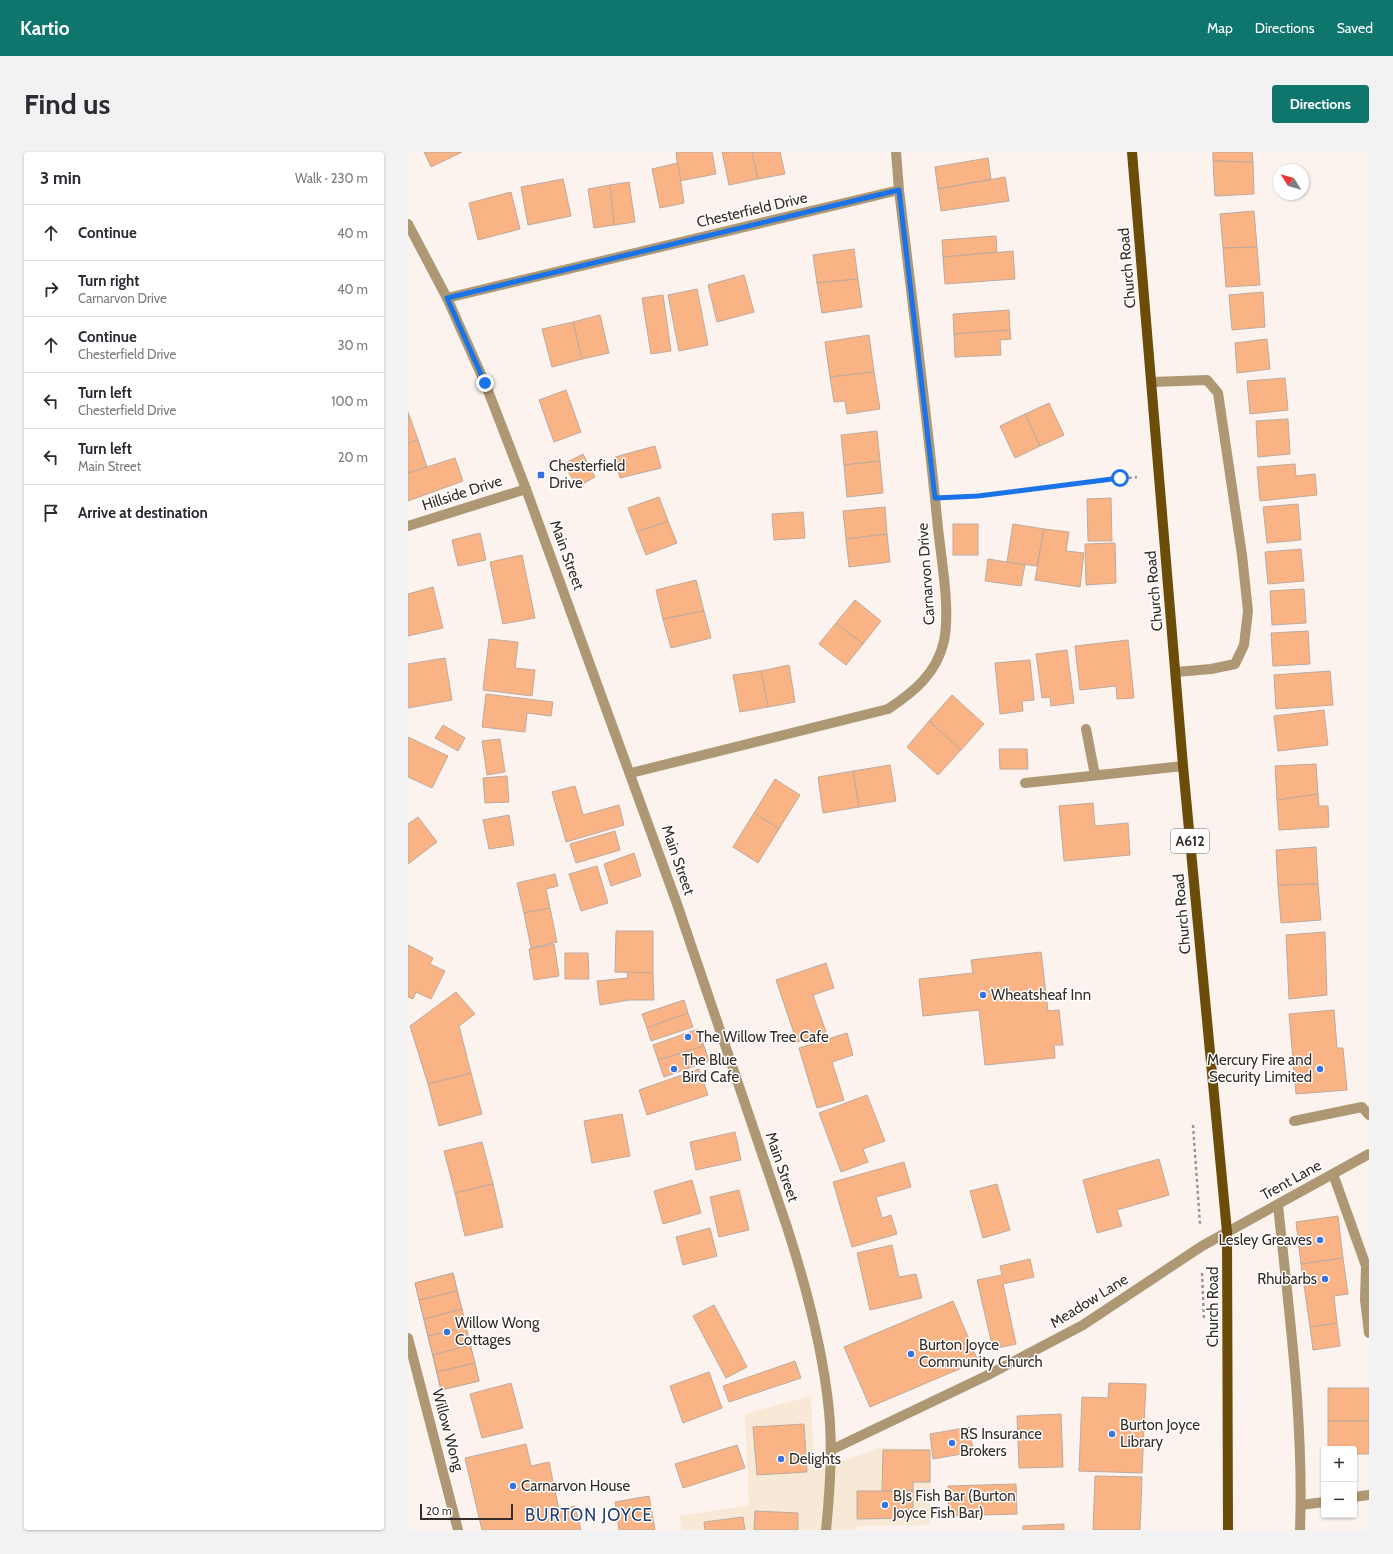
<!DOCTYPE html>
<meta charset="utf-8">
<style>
:root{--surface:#fff;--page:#f2f2f3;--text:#2b2b33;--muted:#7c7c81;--line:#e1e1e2;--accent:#0f766e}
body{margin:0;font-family:Cabin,sans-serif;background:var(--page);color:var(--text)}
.controls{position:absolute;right:12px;bottom:12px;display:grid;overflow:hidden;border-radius:4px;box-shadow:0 1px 3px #0004}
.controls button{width:36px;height:36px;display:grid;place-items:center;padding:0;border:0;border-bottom:1px solid var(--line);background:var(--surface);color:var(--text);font:20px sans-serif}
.compass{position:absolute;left:865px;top:12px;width:36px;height:36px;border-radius:50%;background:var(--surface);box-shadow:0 1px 3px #0004;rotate:307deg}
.scale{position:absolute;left:12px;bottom:10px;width:93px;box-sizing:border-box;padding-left:4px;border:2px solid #362e29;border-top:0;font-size:11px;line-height:14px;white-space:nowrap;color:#362e29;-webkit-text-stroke:3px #fff;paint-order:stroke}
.stop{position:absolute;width:12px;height:12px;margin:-9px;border:3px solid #1a73e8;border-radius:50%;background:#fff}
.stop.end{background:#1a73e8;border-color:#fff;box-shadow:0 1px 4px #0008}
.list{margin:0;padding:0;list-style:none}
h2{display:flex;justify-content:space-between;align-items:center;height:52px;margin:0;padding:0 16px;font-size:17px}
h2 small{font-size:13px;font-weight:400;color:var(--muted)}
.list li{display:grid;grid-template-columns:26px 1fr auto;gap:12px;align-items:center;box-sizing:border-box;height:56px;padding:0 16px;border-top:1px solid var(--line)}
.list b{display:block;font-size:15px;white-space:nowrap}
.list p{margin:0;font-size:13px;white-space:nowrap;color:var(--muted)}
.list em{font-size:13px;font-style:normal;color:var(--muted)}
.icon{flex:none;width:22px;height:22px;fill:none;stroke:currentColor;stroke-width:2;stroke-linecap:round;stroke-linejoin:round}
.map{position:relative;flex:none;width:961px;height:1378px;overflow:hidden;border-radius:4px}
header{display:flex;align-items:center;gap:24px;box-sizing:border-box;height:56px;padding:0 20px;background:var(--accent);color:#fff}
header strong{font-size:19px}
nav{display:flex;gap:22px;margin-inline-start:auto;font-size:14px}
.intro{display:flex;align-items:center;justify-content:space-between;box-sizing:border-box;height:96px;padding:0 24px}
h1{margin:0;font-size:28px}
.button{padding:10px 18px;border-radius:4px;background:var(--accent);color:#fff;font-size:14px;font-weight:700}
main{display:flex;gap:24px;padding:0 24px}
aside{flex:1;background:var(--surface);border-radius:4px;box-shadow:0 1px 3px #0004}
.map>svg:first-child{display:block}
</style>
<header>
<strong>Kartio</strong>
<nav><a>Map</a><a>Directions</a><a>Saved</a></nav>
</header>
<div class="intro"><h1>Find us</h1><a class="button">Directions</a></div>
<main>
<aside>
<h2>3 min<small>Walk · 230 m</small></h2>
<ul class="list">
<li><svg class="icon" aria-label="ahead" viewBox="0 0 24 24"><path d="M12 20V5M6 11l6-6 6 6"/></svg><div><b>Continue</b></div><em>40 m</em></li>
<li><svg class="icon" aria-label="right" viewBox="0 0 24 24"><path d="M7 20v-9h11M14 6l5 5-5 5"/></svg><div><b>Turn right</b><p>Carnarvon Drive</p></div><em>40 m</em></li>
<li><svg class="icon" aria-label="ahead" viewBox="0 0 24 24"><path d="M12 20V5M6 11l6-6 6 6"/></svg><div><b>Continue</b><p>Chesterfield Drive</p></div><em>30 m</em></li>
<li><svg class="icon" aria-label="left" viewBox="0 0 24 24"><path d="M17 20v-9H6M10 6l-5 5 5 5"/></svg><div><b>Turn left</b><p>Chesterfield Drive</p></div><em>100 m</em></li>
<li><svg class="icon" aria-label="left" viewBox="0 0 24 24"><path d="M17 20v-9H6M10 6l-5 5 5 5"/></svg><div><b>Turn left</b><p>Main Street</p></div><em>20 m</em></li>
<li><svg class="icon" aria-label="arrive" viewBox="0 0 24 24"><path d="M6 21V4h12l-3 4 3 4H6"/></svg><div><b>Arrive at destination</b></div></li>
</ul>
</aside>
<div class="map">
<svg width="961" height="1378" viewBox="0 0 961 1378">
<rect width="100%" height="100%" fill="#fcf3ee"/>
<!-- commercial -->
<path fill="#f8e8d6" d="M 403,1244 L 406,1319 L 472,1296 L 523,1297 L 522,1373 L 449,1374 L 448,1378 L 274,1378 L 271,1364 L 341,1353 L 337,1262 Z"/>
<!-- building -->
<g fill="#f9b384" stroke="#beaa9d">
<path d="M 16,0 L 54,0 L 23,15 Z"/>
<path d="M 268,0 L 304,0 L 308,22 L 271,29 Z"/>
<path d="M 314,0 L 344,0 L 350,27 L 321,33 Z"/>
<path d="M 344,0 L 372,0 L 377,22 L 350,27 Z"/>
<path d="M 805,0 L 844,0 L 845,10 L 805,9 Z"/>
<path d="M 580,6 L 583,27 L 530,37 L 527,15 Z"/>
<path d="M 805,9 L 845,10 L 846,42 L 807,44 Z"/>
<path d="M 270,11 L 276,51 L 252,56 L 244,17 Z"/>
<path d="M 597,25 L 601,49 L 533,59 L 530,37 Z"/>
<path d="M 155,27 L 163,64 L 120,73 L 113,35 Z"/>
<path d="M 221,30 L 227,70 L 206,73 L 202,33 Z"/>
<path d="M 202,33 L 206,73 L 186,76 L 180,37 Z"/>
<path d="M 103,40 L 112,77 L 70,88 L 61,51 Z"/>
<path d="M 846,59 L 849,95 L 815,96 L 812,62 Z"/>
<path d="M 588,84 L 589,100 L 535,105 L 534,88 Z"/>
<path d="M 849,95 L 852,133 L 818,135 L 815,96 Z"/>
<path d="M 446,97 L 450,127 L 409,131 L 405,103 Z"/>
<path d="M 605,99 L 607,127 L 537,132 L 535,105 Z"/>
<path d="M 336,123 L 346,160 L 309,170 L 300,133 Z"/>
<path d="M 450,127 L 454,155 L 414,161 L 409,131 Z"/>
<path d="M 289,137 L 300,193 L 271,199 L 260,143 Z"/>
<path d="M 855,140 L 857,175 L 824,178 L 821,143 Z"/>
<path d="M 255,143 L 263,199 L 243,202 L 234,146 Z"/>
<path d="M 601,158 L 602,178 L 546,182 L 545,162 Z"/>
<path d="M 192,163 L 201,201 L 174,207 L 165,170 Z"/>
<path d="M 165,170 L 174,207 L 144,215 L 134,177 Z"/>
<path d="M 602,178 L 603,187 L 592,188 L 593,203 L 547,205 L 546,182 Z"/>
<path d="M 461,183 L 466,220 L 422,225 L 417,190 Z"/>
<path d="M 859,187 L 862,217 L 829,221 L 827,191 Z"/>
<path d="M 466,220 L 472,257 L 439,262 L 437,249 L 426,250 L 422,225 Z"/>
<path d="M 877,226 L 880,258 L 842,262 L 839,229 Z"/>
<path d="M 158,238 L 173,280 L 146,290 L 131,248 Z"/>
<path d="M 641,251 L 656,283 L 632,294 L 617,262 Z"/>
<path d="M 0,260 L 10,288 L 0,291 Z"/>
<path d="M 617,262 L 632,294 L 607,306 L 592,274 Z"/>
<path d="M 880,267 L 882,302 L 850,305 L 848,269 Z"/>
<path d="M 469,279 L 472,309 L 436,313 L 433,283 Z"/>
<path d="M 10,288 L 19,315 L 0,321 L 0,291 Z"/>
<path d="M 247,294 L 253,316 L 212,326 L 207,305 Z"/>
<path d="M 175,302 L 187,325 L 169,335 L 156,312 Z"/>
<path d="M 47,306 L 55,329 L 0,349 L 0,321 Z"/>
<path d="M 472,309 L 475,341 L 439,345 L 436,313 Z"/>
<path d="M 887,312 L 888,324 L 907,322 L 909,343 L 852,349 L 849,315 Z"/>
<path d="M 251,345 L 260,369 L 229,380 L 220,356 Z"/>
<path d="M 703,346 L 704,389 L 680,389 L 679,347 Z"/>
<path d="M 890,352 L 893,388 L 859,391 L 855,355 Z"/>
<path d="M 477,355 L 479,382 L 438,387 L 435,359 Z"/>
<path d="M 395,360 L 397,386 L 366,388 L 364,362 Z"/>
<path d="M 260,369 L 269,391 L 238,403 L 229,380 Z"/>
<rect x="545" y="372" width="25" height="31"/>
<path d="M 605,372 L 636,377 L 629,414 L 599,410 Z"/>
<path d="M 636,377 L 661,380 L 658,399 L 676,401 L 672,435 L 627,428 Z"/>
<path d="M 72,381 L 78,408 L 50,414 L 44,388 Z"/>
<path d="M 479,382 L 482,410 L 441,415 L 438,387 Z"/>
<path d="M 707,391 L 708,431 L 678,433 L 677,392 Z"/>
<path d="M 893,397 L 896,429 L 860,432 L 857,400 Z"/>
<path d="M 114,403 L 127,466 L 95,472 L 82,410 Z"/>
<path d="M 580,407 L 617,413 L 613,434 L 577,429 Z"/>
<path d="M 288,428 L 296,459 L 255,467 L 248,438 Z"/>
<path d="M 25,435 L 35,476 L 0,484 L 0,442 Z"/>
<path d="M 896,437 L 898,471 L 864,473 L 862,439 Z"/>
<path d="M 447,448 L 473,469 L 455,492 L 428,471 Z"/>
<path d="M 296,459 L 303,486 L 263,496 L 255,467 Z"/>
<path d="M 428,471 L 455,492 L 438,513 L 411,492 Z"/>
<path d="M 900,479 L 902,512 L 865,514 L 863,481 Z"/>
<path d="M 81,487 L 110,490 L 107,516 L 127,518 L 124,544 L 75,538 Z"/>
<path d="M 720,488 L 726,546 L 709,547 L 708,534 L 672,538 L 667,494 Z"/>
<path d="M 659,498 L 666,551 L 643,554 L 642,545 L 634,546 L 628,502 Z"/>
<path d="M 37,506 L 44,548 L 0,556 L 0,512 Z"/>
<path d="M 622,508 L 626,548 L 614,549 L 615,559 L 592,562 L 587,511 Z"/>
<path d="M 381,513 L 387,550 L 360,555 L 353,519 Z"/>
<path d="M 353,519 L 360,555 L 332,560 L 325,523 Z"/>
<path d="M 922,519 L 925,553 L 868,557 L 866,523 Z"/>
<path d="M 78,542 L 145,550 L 143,564 L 119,561 L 117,580 L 74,575 Z"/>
<path d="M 544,543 L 576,572 L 553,598 L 521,569 Z"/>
<path d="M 916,558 L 920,593 L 870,599 L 866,564 Z"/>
<path d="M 521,569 L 553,598 L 530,623 L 499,595 Z"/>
<path d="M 35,573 L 57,586 L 50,599 L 27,586 Z"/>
<path d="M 0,585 L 40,604 L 24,636 L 0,625 Z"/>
<path d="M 92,587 L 97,620 L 79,623 L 74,589 Z"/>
<path d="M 591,597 L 619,597 L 620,617 L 592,617 Z"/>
<path d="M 908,612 L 910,642 L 869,648 L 867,614 Z"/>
<path d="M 482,613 L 488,649 L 451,655 L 445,619 Z"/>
<path d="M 445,619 L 451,655 L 415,661 L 410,625 Z"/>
<path d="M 99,624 L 101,650 L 77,651 L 75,626 Z"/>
<path d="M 367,627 L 392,643 L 371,677 L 346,661 Z"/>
<path d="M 167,634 L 175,663 L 211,653 L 216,673 L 158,690 L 144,640 Z"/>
<path d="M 910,642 L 911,654 L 920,654 L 921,675 L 871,678 L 869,648 Z"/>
<path d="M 685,651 L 687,674 L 720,671 L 722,703 L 656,709 L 651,654 Z"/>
<path d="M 346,661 L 371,677 L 350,711 L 325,695 Z"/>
<path d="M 101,663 L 106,693 L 81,697 L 75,668 Z"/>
<path d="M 10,665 L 29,690 L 0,712 L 0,672 Z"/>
<path d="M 207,679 L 212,698 L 168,711 L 162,692 Z"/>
<path d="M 908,695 L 910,732 L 870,733 L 868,698 Z"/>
<path d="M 226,701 L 233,724 L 203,734 L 196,712 Z"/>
<path d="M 189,714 L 200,751 L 173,759 L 161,722 Z"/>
<path d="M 147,722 L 150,734 L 138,737 L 142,756 L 116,761 L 109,731 Z"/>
<path d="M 910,732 L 913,768 L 873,771 L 870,733 Z"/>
<path d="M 142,756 L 149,790 L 123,796 L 116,761 Z"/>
<path d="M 208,779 L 245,779 L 245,821 L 207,820 Z"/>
<path d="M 917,780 L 919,843 L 881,847 L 878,783 Z"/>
<path d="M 146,792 L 151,824 L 126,828 L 121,797 Z"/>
<path d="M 0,793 L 25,806 L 22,812 L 37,819 L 23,847 L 8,840 L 5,847 L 0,845 Z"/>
<path d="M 633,800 L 640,859 L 651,858 L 655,893 L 646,893 L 647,906 L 577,913 L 571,858 L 515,864 L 511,827 L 565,821 L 563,808 Z"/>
<path d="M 157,801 L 180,801 L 181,827 L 157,827 Z"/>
<path d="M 418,811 L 426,836 L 405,843 L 418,880 L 389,890 L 368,828 Z"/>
<path d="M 219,820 L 245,821 L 246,848 L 221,848 L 192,853 L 189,829 L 220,826 Z"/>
<path d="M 48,840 L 67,862 L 51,874 L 63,921 L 20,932 L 2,874 Z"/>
<path d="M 276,848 L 280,861 L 239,876 L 234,862 Z"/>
<path d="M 926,858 L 929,896 L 935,896 L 939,938 L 888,942 L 881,862 Z"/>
<path d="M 280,861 L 285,875 L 243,889 L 239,876 Z"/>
<path d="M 290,877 L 296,894 L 250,908 L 245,893 Z"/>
<path d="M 439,881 L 445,903 L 424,910 L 436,948 L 409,956 L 391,896 Z"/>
<path d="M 296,894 L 301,909 L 256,925 L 250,908 Z"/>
<path d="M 291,917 L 300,943 L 239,963 L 231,938 Z"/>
<path d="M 63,921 L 74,962 L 31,974 L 20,932 Z"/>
<path d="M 459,943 L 477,989 L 455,997 L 460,1010 L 433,1020 L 411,961 Z"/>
<path d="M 214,962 L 222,1004 L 184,1011 L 176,969 Z"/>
<path d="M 327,980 L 333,1008 L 288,1018 L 282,990 Z"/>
<path d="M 74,990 L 85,1032 L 47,1041 L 36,999 Z"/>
<path d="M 751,1007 L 761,1043 L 709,1058 L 714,1074 L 689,1081 L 675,1028 Z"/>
<path d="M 496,1010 L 503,1035 L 468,1045 L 474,1066 L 483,1063 L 489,1082 L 444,1095 L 425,1030 Z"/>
<path d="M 284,1028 L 293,1061 L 255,1072 L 246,1039 Z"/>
<path d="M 85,1032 L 95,1075 L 57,1084 L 47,1041 Z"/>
<path d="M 589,1032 L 602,1078 L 575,1086 L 562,1039 Z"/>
<path d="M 331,1038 L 341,1078 L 311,1085 L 302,1045 Z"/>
<path d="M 930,1064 L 935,1106 L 893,1112 L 888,1070 Z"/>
<path d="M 302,1076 L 309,1104 L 275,1113 L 268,1085 Z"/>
<path d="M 484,1093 L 491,1125 L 508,1122 L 514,1146 L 462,1158 L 449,1101 Z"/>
<path d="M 935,1106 L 940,1142 L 926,1144 L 929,1171 L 902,1175 L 893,1112 Z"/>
<path d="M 622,1107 L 626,1125 L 595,1132 L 608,1192 L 585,1197 L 569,1128 L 594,1123 L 592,1114 Z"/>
<path d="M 45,1121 L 71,1229 L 33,1238 L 7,1131 Z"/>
<path d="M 45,1121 L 49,1139 L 11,1148 L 7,1131 Z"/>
<path d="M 49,1139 L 54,1157 L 16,1167 L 11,1148 Z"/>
<path d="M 545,1149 L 570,1209 L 462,1255 L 436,1195 Z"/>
<path d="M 306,1153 L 339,1215 L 318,1226 L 285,1164 Z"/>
<path d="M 54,1157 L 58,1175 L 20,1184 L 16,1167 Z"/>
<path d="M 929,1171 L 932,1194 L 905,1198 L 902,1175 Z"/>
<path d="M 58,1175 L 62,1193 L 25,1203 L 20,1184 Z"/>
<path d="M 62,1193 L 67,1211 L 29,1220 L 25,1203 Z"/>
<path d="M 387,1209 L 393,1226 L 321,1250 L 315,1234 Z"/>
<path d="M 67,1211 L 71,1229 L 33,1238 L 29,1220 Z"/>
<path d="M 301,1220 L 314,1256 L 275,1271 L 262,1234 Z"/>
<path d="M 103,1231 L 115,1276 L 74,1286 L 62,1242 Z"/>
<path d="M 701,1231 L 738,1232 L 734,1321 L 671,1319 L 674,1245 L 700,1246 Z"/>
<rect x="920" y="1236" width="41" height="33"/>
<path d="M 653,1262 L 655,1315 L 611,1316 L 609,1264 Z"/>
<path d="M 920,1269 L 961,1269 L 961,1302 L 946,1302 L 946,1297 L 920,1297 Z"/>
<path d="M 396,1272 L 399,1320 L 349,1323 L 345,1275 Z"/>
<path d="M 562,1275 L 565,1300 L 525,1307 L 522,1282 Z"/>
<path d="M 118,1292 L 123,1314 L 141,1310 L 151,1358 L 167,1354 L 173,1378 L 74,1378 L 57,1306 Z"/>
<path d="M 329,1293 L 337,1316 L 275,1336 L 267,1312 Z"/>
<path d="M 475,1298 L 522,1298 L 522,1330 L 505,1330 L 505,1339 L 474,1339 Z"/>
<path d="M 687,1324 L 734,1325 L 732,1378 L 685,1378 Z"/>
<path d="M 608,1332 L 609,1362 L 541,1364 L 540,1334 Z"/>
<path d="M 449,1339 L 505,1339 L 505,1366 L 449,1367 Z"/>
<path d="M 241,1344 L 247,1378 L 211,1378 L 207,1350 Z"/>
<path d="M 347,1359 L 390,1361 L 390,1378 L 346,1378 Z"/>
<path d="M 335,1365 L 337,1378 L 297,1378 L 296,1370 Z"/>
<path d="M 656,1372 L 656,1378 L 615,1378 L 615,1374 Z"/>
</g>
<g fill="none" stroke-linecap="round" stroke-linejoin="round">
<!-- path -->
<g stroke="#9c948f" stroke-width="2.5" stroke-dasharray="3 3" stroke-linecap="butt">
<path d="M 548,346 L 570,344 L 729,325"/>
<path d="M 785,973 L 792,1072"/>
<path d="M 794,1121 L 796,1168"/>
</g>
<!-- minor -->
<g stroke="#ae9873" stroke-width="10">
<path d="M 0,72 L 39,146 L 77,231 L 118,337 L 268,749 L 379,1075 C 398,1134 415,1197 421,1259 C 425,1299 422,1339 418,1378"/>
<path d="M 39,146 L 491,38 L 488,0"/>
<path d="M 744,230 L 799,228 L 810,241 L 834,403 L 840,459 L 836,493 L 827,512 L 803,517 L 768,520"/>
<path d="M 0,374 L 118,337"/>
<path d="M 678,577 L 687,623"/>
<path d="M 223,621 L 480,557 C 506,540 529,521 536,489 C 543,455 532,402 529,366 C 518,256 504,147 491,38"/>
<path d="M 617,631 L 775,614"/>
<path d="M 886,969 L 954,955 L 961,963"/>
<path d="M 925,1022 L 958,1114 L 957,1148 L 961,1181"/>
<path d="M 870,1053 C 881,1161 896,1270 892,1378"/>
<path d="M 0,1186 L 50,1378"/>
<path d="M 423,1298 L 578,1224 L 675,1173 L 794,1094 L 961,1002"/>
<path d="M 946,1345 L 961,1343"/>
<path d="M 893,1353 L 916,1350"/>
</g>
<!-- major -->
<path stroke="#6b4d09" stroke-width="10" d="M 724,0 L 775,614 L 819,1080 L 820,1378"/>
</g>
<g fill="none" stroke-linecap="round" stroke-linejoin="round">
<!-- route -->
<path stroke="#1a73e8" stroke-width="5" d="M 77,231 L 39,146 L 491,38 L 527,346 L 570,344 L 712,326"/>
</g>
<!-- markers -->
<g fill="#3573e1" stroke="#fff" stroke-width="1.5">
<rect x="129" y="319" width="8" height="8" rx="2"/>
<circle cx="575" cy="843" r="4"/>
<circle cx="280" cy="885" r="4"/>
<circle cx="266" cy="917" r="4"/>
<circle cx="912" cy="917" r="4"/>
<circle cx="912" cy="1088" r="4"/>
<circle cx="917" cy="1127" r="4"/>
<circle cx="39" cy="1180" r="4"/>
<circle cx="503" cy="1202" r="4"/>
<circle cx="704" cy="1282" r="4"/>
<circle cx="544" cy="1291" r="4"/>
<circle cx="373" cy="1307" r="4"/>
<circle cx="105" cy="1334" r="4"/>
<circle cx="477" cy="1353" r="4"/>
</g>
<g text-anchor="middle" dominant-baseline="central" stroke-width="3" stroke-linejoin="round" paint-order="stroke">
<!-- shield labels -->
<rect fill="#fff" stroke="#726d69" stroke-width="1" x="763" y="677" width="38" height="24" rx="3"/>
<g font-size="14" font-weight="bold" fill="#362e29">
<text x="782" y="689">A612</text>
</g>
<!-- street labels -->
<g font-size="15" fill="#362e29" stroke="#fff">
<text transform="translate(344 58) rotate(-13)">Chesterfield Drive</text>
<text transform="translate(719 116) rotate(-95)">Church Road</text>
<text transform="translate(54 341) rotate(-18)">Hillside Drive</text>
<text transform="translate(159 403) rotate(70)">Main Street</text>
<text transform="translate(518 422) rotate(-94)">Carnarvon Drive</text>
<text transform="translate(746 439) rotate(-95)">Church Road</text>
<text transform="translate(270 708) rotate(71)">Main Street</text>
<text transform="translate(774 762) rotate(-95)">Church Road</text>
<text transform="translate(374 1015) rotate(71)">Main Street</text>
<text transform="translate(883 1028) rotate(-29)">Trent Lane</text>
<text transform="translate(681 1149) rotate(-32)">Meadow Lane</text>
<text transform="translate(805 1155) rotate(-90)">Church Road</text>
<text transform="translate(40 1278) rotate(75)">Willow Wong</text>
</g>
<!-- poi labels -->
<g font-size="15" fill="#362e29" stroke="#fff" text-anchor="start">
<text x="141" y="314">Chesterfield<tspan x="141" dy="17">Drive</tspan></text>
<text x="583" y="843">Wheatsheaf Inn</text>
<text x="288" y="885">The Willow Tree Cafe</text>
<text x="274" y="908">The Blue<tspan x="274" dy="17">Bird Cafe</tspan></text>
<text x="904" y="908" text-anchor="end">Mercury Fire and<tspan x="904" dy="17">Security Limited</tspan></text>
<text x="904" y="1088" text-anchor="end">Lesley Greaves</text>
<text x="909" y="1127" text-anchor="end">Rhubarbs</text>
<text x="47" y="1171">Willow Wong<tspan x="47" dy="17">Cottages</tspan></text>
<text x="511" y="1193">Burton Joyce<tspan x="511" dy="17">Community Church</tspan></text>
<text x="712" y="1273">Burton Joyce<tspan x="712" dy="17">Library</tspan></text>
<text x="552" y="1282">RS Insurance<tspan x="552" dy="17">Brokers</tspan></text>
<text x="381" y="1307">Delights</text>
<text x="113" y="1334">Carnarvon House</text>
<text x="485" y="1344">BJs Fish Bar (Burton<tspan x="485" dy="17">Joyce Fish Bar)</tspan></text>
</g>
<!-- quarter labels -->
<g font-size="17" letter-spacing="1" fill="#214076" stroke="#fff">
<text x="181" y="1363">BURTON JOYCE</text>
</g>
</g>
</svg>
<div class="controls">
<button>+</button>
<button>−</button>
</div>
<svg class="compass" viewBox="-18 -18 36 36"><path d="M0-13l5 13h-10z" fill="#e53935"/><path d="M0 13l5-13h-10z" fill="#7c7c81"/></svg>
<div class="scale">20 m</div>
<div class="stop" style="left:712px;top:326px"></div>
<div class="stop end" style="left:77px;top:231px"></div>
</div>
</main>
